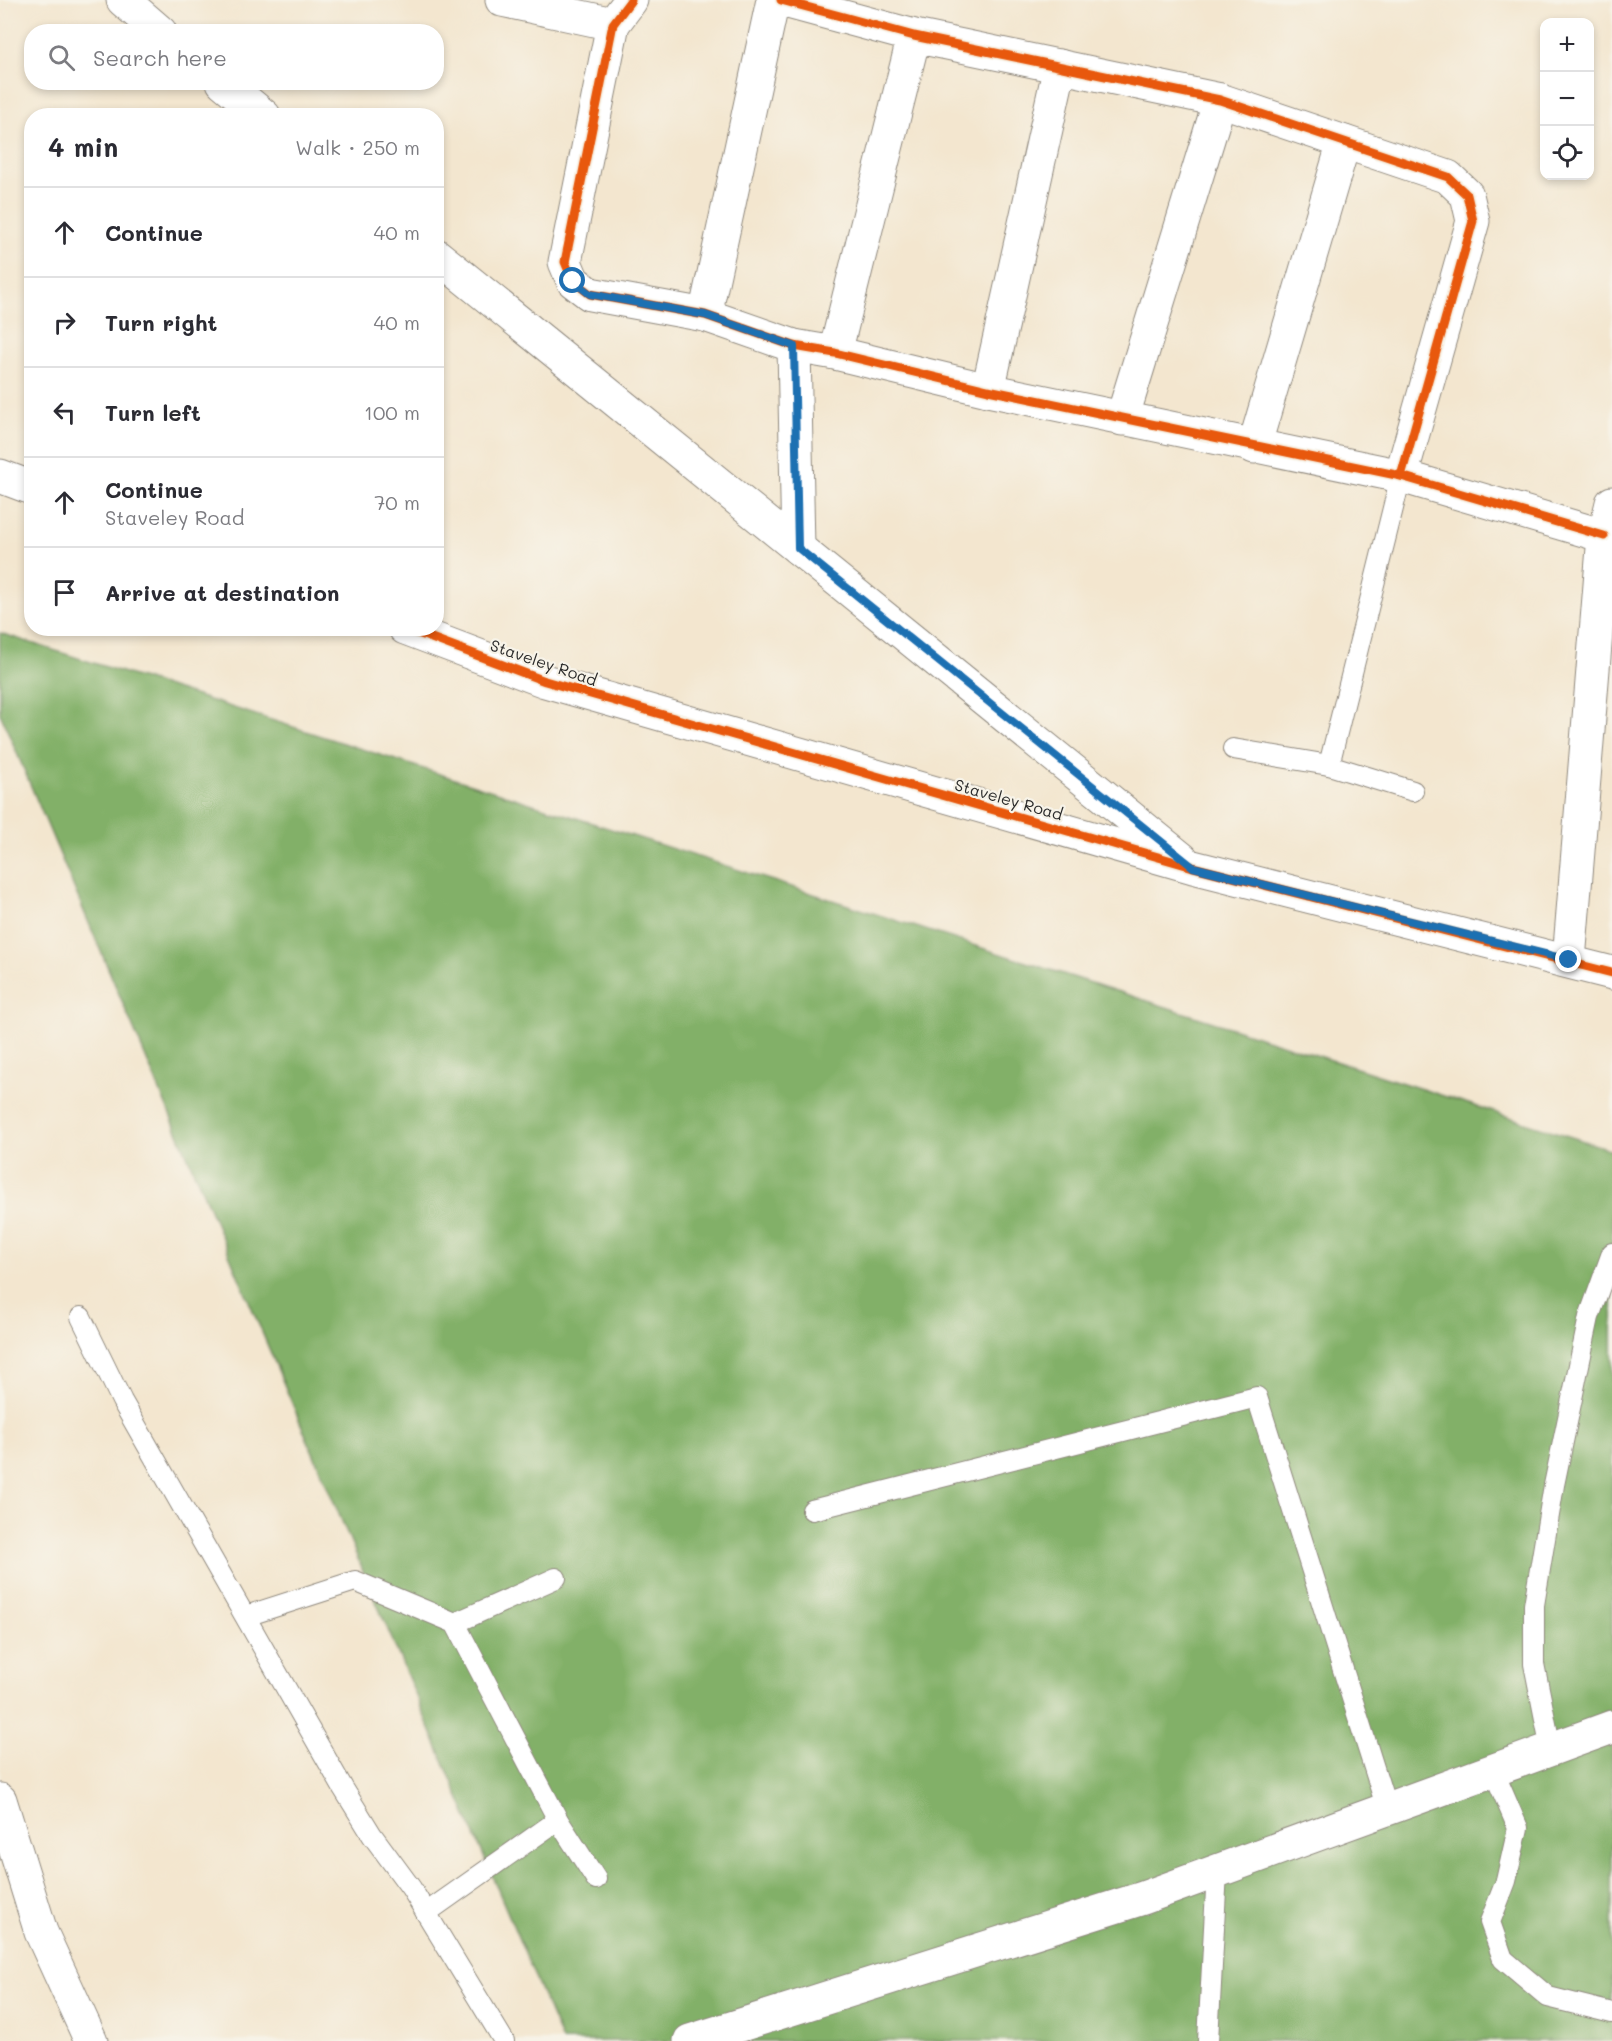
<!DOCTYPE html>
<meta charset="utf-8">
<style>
:root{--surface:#fff;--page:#f2f2f3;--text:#2b2b33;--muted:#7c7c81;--line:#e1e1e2}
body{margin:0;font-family:Mali,sans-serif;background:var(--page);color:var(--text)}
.controls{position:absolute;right:18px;top:18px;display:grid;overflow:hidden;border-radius:12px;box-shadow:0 3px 9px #0003}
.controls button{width:54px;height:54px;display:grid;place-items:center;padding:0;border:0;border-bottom:2px solid var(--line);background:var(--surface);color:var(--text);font:30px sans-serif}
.stop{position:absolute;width:18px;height:18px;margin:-14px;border:4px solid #1f6fb2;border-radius:50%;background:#fff}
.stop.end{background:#1f6fb2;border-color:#fff;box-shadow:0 2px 6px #0008}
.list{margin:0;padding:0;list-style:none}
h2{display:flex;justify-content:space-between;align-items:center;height:78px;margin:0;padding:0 24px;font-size:26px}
h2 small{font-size:20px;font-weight:400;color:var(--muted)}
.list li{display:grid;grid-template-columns:39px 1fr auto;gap:18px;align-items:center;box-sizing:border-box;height:90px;padding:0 24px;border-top:2px solid var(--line)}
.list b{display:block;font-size:22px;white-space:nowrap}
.list p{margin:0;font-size:20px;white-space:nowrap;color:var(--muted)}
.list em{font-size:20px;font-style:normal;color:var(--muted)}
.icon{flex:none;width:33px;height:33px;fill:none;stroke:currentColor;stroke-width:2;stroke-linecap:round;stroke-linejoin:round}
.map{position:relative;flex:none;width:1612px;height:2041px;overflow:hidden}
.search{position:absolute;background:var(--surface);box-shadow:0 3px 9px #0003;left:24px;top:24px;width:420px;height:66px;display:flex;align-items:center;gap:15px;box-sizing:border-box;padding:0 21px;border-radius:24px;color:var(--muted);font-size:22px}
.panel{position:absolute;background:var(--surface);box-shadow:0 3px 9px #0003;left:24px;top:108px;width:420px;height:528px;border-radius:24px}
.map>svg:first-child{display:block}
</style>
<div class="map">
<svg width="1612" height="2041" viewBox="0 0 1612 2041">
<rect width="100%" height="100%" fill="#f7f3e8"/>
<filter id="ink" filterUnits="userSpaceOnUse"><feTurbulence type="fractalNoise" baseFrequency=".0167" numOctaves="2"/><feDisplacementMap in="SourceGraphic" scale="12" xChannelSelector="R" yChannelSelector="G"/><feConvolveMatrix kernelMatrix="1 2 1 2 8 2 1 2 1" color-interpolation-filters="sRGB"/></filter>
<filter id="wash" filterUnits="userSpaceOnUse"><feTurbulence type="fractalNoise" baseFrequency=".008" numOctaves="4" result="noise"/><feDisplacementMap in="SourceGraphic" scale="24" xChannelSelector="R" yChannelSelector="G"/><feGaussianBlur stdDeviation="1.35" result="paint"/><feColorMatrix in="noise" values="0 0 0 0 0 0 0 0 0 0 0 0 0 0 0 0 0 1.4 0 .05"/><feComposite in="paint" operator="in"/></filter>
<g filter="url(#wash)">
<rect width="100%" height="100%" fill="#f3e6cf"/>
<!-- forest -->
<path fill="#82b068" stroke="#566e4a" stroke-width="1.5" d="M 0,633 L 1612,1150 L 1612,2041 L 562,2041 L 0,713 Z"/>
</g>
<g filter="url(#ink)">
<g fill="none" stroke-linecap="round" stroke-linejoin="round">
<!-- service casing -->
<g stroke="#8f887d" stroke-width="22">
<g id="service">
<path d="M 1233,749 L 1329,765 L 1413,791"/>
<path d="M 1329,765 L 1401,476"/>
<path d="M 81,1317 L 122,1401 L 343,1788 L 372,1835 L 411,1888 L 504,2041"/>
<path d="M 812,1510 L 1257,1397 L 1387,1809"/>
<path d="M 246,1616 L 355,1581 L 455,1623 L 558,1820 L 596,1879"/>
<path d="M 455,1623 L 556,1578"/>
<path d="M 1551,1749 L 1534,1664 L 1534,1605 L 1554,1485 L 1589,1317 L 1612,1253"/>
<path d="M 1493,1770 L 1518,1828 L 1506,1881 L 1490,1922 L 1503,1959 L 1548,1997 L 1612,2013"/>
<path d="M 426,1913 L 558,1820"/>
<path d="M 1208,2041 L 1217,1871"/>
</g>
</g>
<!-- minor casing -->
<g stroke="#8f887d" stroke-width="35">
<g id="minor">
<path d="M 123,0 L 160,32"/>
<path d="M 502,0 L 613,24"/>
<path d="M 631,0 L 613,24 L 565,262 L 573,281 L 590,294 L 705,315 L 794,346 L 835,353 L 988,390 L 1401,476 L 1604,536"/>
<path d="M 781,0 L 914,36 L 1220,100 L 1448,177 L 1467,195 L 1473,221 L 1401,476"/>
<path d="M 223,82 L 264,116"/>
<path d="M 436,255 L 1182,859"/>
<path d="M 705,315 L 773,0"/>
<path d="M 794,346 L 798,548"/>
<path d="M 835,353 L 914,36"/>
<path d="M 988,390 L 1060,66"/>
<path d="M 1122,419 L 1220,100"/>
<path d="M 1254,447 L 1344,142"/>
<path d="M 0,476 L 32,488"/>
<path d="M 405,628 L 545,681 L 1193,867 L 1612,973"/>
<path d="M 1569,960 L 1604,536 L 1612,503"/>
<path d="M 0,1800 L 41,1932 L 91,2041"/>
</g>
</g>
<!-- tertiary casing -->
<g stroke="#8f887d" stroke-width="35">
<path id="tertiary" d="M 690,2041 L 1143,1898 L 1612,1727"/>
</g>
<!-- service -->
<use href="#service" stroke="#fff" stroke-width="20"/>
<!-- minor -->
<use href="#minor" stroke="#fff" stroke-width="33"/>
<!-- tertiary -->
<use href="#tertiary" stroke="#fff" stroke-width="33"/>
<!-- cycleway casing -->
<g stroke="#f7f3e8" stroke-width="13">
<g id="cycleway">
<path d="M 631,0 L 613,24 L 565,262 L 573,281 L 590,294 L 705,315 L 794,346 L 835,353 L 988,390 L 1401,476 L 1604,536"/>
<path d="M 781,0 L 914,36 L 1220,100 L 1448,177 L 1467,195 L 1473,221 L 1401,476"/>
<path d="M 405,628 L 545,681 L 1193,867 L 1612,973"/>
</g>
</g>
<!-- cycleway -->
<use href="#cycleway" stroke="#e8590c" stroke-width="9"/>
</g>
</g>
<g fill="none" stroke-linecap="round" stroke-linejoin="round" filter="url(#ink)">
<!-- route -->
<path stroke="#1f6fb2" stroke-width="8" d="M 573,281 L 590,294 L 705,315 L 794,346 L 798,548 L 1193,867 L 1569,960"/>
</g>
<g text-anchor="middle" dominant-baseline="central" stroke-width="4.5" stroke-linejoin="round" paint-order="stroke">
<!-- street labels -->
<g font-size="16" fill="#2b2b2b" stroke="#f7f3e8">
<text transform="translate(544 662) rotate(19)">Staveley Road</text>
<text transform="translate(1009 799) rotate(16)">Staveley Road</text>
</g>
</g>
</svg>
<div class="controls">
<button>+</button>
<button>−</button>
<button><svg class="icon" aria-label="locate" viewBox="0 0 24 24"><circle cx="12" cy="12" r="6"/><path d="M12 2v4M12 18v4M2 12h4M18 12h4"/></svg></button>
</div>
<div class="stop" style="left:573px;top:281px"></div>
<div class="stop end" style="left:1569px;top:960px"></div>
<div class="search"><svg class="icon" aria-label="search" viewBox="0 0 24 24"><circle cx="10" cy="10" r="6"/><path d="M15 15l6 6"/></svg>Search here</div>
<section class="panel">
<h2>4 min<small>Walk · 250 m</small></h2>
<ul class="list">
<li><svg class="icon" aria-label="ahead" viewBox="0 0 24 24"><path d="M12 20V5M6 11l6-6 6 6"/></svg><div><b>Continue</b></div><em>40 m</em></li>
<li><svg class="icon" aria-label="right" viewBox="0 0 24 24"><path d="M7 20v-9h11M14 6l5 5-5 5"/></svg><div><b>Turn right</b></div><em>40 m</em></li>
<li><svg class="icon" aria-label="left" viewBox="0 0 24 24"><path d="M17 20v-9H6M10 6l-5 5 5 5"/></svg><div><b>Turn left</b></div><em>100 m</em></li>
<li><svg class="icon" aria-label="ahead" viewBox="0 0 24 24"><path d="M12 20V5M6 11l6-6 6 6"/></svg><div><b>Continue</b><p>Staveley Road</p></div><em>70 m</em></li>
<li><svg class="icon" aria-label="arrive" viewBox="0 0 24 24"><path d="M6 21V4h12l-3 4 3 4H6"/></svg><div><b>Arrive at destination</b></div></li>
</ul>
</section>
</div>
